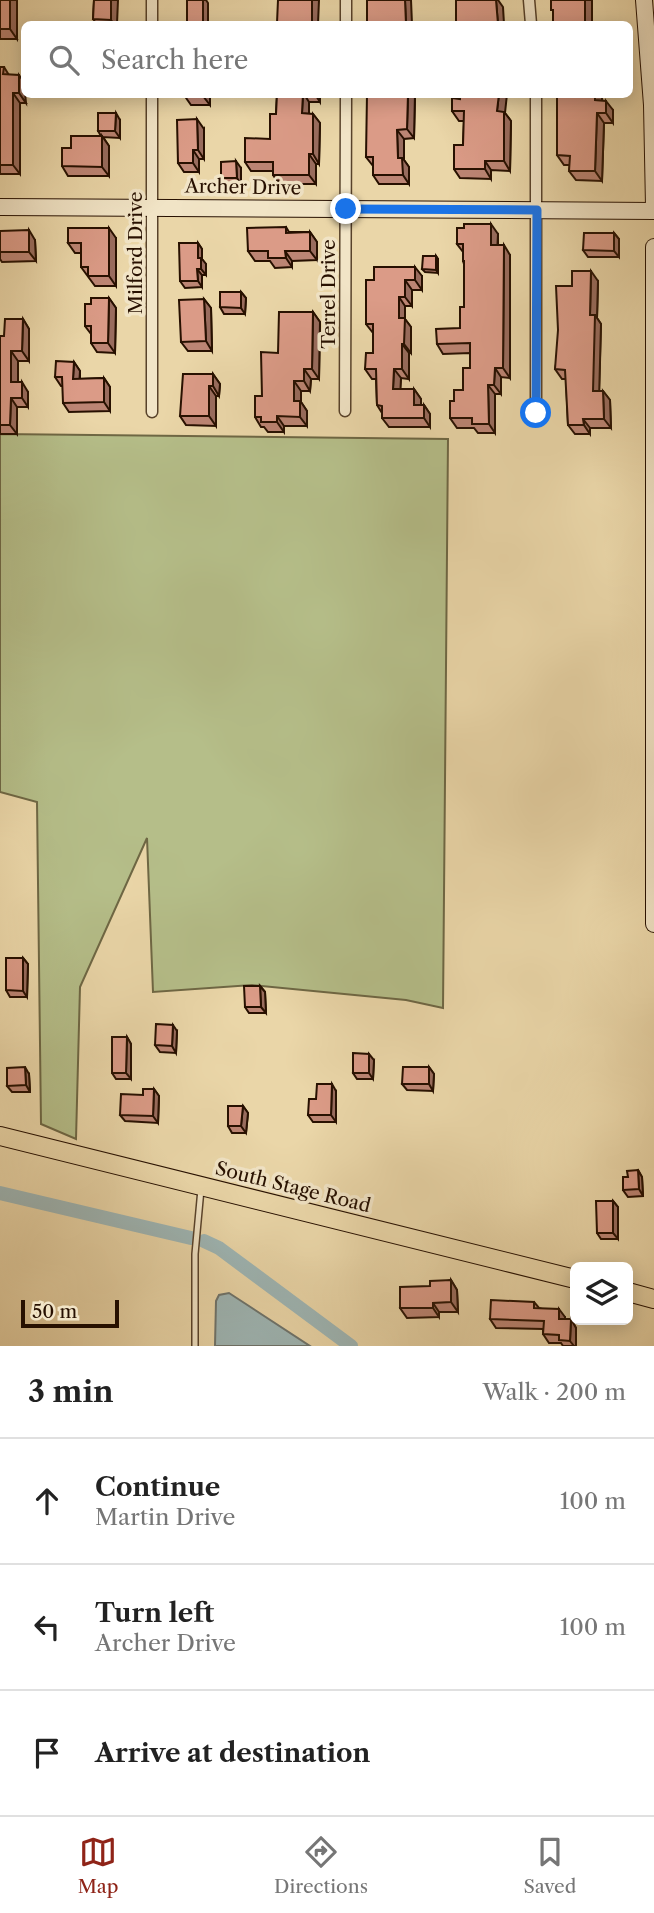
<!DOCTYPE html>
<meta charset="utf-8">
<style>
:root{--surface:#fff;--page:#f6f6f6;--text:#222;--muted:#767676;--line:#e0e0e0;--accent:#8f2418}
body{margin:0;font-family:"Libre Caslon Text",serif;background:var(--page);color:var(--text)}
.controls{position:absolute;right:21px;bottom:21px;display:grid;overflow:hidden;border-radius:10px;box-shadow:0 4px 18px #0003}
.controls button{width:63px;height:63px;display:grid;place-items:center;padding:0;border:0;border-bottom:2px solid var(--line);background:var(--surface);color:var(--text);font:35px sans-serif}
.scale{position:absolute;left:21px;bottom:18px;width:98px;box-sizing:border-box;padding-left:7px;border:4px solid #271000;border-top:0;font-size:19px;line-height:24px;white-space:nowrap;color:#271000;-webkit-text-stroke:5px #f1e4c6;paint-order:stroke}
.stop{position:absolute;width:21px;height:21px;margin:-16px;border:5px solid #1a73e8;border-radius:50%;background:#fff}
.stop.end{background:#1a73e8;border-color:#fff;box-shadow:0 2px 7px #0008}
.list{margin:0;padding:0;list-style:none}
h2{display:flex;justify-content:space-between;align-items:center;height:91px;margin:0;padding:0 28px;font-size:30px}
h2 small{font-size:23px;font-weight:400;color:var(--muted)}
.list li{display:grid;grid-template-columns:46px 1fr auto;gap:21px;align-items:center;box-sizing:border-box;height:126px;padding:0 28px;border-top:2px solid var(--line)}
.list b{display:block;font-size:26px;white-space:nowrap}
.list p{margin:0;font-size:23px;white-space:nowrap;color:var(--muted)}
.list em{font-size:23px;font-style:normal;color:var(--muted)}
.icon{flex:none;width:38px;height:38px;fill:none;stroke:currentColor;stroke-width:2;stroke-linecap:round;stroke-linejoin:round}
.map{position:relative;flex:none;width:654px;height:1346px;overflow:hidden}
.search{position:absolute;background:var(--surface);box-shadow:0 4px 18px #0003;left:21px;right:21px;top:21px;height:77px;display:flex;align-items:center;gap:18px;box-sizing:border-box;padding:0 24px;border-radius:10px;color:var(--muted);font-size:26px}
.sheet{height:469px;background:var(--surface)}
nav{display:flex;justify-content:space-around;align-items:center;box-sizing:border-box;height:98px;border-top:2px solid var(--line);background:var(--surface);font-size:19px;color:var(--muted)}
nav a{display:grid;justify-items:center;gap:4px}
nav .on{color:var(--accent)}
.map>svg:first-child{display:block}
</style>
<div class="map">
<svg width="654" height="1346" viewBox="0 0 654 1346">
<rect width="100%" height="100%" fill="#ead6a8"/>
<filter id="stains"><feTurbulence type="fractalNoise" baseFrequency=".00286" numOctaves="4"/><feColorMatrix values="0 0 0 0 .2 0 0 0 0 .09 0 0 0 0 .02 0 0 0 .5 -.17"/></filter>
<radialGradient id="worn" r=".72"><stop offset=".6" stop-color="#630" stop-opacity="0"/><stop offset="1" stop-color="#630" stop-opacity=".3"/></radialGradient>
<!-- green -->
<path fill="#b5be89" stroke="#6e6744" stroke-width="2" d="M 0,434 L 448,439 L 443,1008 L 406,1000 L 252,985 L 153,992 L 147,838 L 80,987 L 76,1139 L 41,1124 L 37,802 L 0,792 Z"/>
<!-- water -->
<path fill="#9eb6b5" stroke="#6e746d" stroke-width="2" d="M 229,1293 L 310,1346 L 215,1346 L 216,1301 L 219,1295 Z"/>
<g fill="none" stroke-linecap="round" stroke-linejoin="round">
<!-- canal -->
<g stroke="#9eb6b5" stroke-width="14">
<path d="M 0,1193 L 191,1238"/>
<path d="M 204,1241 L 219,1248 L 351,1346"/>
</g>
<!-- lane casing -->
<g stroke="#58422a" stroke-width="8">
<path id="lane" d="M 195,1346 L 195,1254 L 201,1189"/>
</g>
<!-- street casing -->
<g stroke="#58422a" stroke-width="13">
<g id="street">
<path d="M 152,0 L 152,24"/>
<path d="M 346,0 L 346,24"/>
<path d="M 529,0 L 531,24"/>
<path d="M 536,94 L 536,413"/>
<path d="M 345,411 L 346,94"/>
<path d="M 152,412 L 152,94"/>
</g>
</g>
<!-- secondary casing -->
<g stroke="#271000" stroke-width="18">
<g id="secondary">
<path d="M 644,0 L 652,105 L 654,206"/>
<path d="M 0,207 L 654,211"/>
<path d="M 654,247 L 654,924"/>
</g>
</g>
<!-- primary casing -->
<g stroke="#271000" stroke-width="20">
<g id="primary">
<path d="M 0,1136 L 575,1279"/>
<path d="M 628,1292 L 654,1299"/>
</g>
</g>
<!-- lane -->
<use href="#lane" stroke="#f1e4c6" stroke-width="5"/>
<!-- street -->
<use href="#street" stroke="#f1e4c6" stroke-width="10"/>
<!-- secondary -->
<use href="#secondary" stroke="#f1e4c6" stroke-width="16"/>
<!-- primary -->
<use href="#primary" stroke="#ead6a8" stroke-width="18"/>
</g>
<!-- wall -->
<g fill="#bc8574" stroke="#271000" stroke-width="2">
<path d="M 0,0 L 17,39 L 0,39 Z"/>
<path d="M 94,0 L 117,24 L 97,24 L 93,19 Z"/>
<path d="M 0,67 L 4,67 L 26,103 L 20,103 L 20,174 L 0,174 Z"/>
<path d="M 210,94 L 210,105 L 191,105 L 184,95 Z"/>
<path d="M 277,94 L 320,94 L 320,102 L 309,102 L 309,114 L 313,114 L 320,123 L 319,164 L 316,164 L 316,184 L 279,184 L 273,175 L 273,171 L 251,171 L 245,162 L 270,139 L 276,114 Z"/>
<path d="M 415,94 L 414,138 L 404,139 L 404,160 L 409,167 L 409,184 L 379,184 L 373,175 L 373,166 L 366,157 Z"/>
<path d="M 460,99 L 505,113 L 511,121 L 510,171 L 491,170 L 491,179 L 460,178 L 454,169 L 463,145 L 464,121 L 459,121 L 452,111 Z"/>
<path d="M 602,100 L 613,110 L 613,123 L 604,123 L 602,181 L 576,180 L 569,171 L 570,165 L 564,165 L 557,155 Z"/>
<path d="M 120,120 L 120,138 L 103,137 L 109,146 L 109,176 L 68,176 L 62,166 L 71,148 L 101,136 L 98,131 Z"/>
<path d="M 204,129 L 204,159 L 199,159 L 199,172 L 184,172 L 178,163 Z"/>
<path d="M 241,168 L 241,184 L 226,185 L 221,178 Z"/>
<path d="M 286,227 L 289,232 L 310,232 L 317,242 L 317,260 L 292,261 L 292,267 L 275,268 L 270,261 L 255,261 L 248,251 Z"/>
<path d="M 0,231 L 35,240 L 36,261 L 2,262 L 0,259 Z"/>
<path d="M 614,233 L 619,239 L 619,257 L 588,257 L 583,250 Z"/>
<path d="M 498,234 L 498,245 L 510,255 L 510,378 L 501,377 L 501,394 L 495,394 L 495,433 L 478,433 L 474,428 L 457,428 L 450,418 L 454,401 L 463,390 L 470,368 L 470,353 L 443,354 L 437,344 L 460,328 L 464,307 L 464,264 L 463,261 L 463,252 L 457,244 Z"/>
<path d="M 116,238 L 116,286 L 95,286 L 81,267 L 81,253 L 75,253 L 68,243 Z"/>
<path d="M 198,243 L 202,249 L 202,259 L 206,264 L 206,275 L 202,275 L 202,287 L 185,288 L 180,281 Z"/>
<path d="M 436,256 L 438,259 L 438,273 L 425,272 L 422,269 Z"/>
<path d="M 422,276 L 422,290 L 412,290 L 412,306 L 405,306 L 405,319 L 411,327 L 411,353 L 409,353 L 409,379 L 401,378 L 400,389 L 414,389 L 421,399 L 421,405 L 424,405 L 430,414 L 430,427 L 389,427 L 382,418 L 382,413 L 377,405 L 376,379 L 372,379 L 365,369 L 373,353 L 373,333 L 366,324 L 374,280 Z"/>
<path d="M 598,281 L 597,318 L 601,324 L 599,391 L 603,391 L 610,400 L 611,428 L 590,428 L 590,434 L 575,434 L 568,425 L 566,379 L 562,379 L 555,369 L 572,286 Z"/>
<path d="M 241,292 L 246,298 L 245,314 L 224,314 L 220,307 Z"/>
<path d="M 109,298 L 116,308 L 115,353 L 97,352 L 91,343 L 91,334 L 85,326 L 91,304 Z"/>
<path d="M 204,299 L 211,308 L 212,351 L 188,351 L 181,342 Z"/>
<path d="M 313,312 L 320,322 L 319,379 L 311,379 L 310,391 L 301,391 L 301,402 L 307,411 L 307,426 L 284,426 L 284,432 L 268,432 L 264,427 L 261,427 L 255,417 L 278,353 Z"/>
<path d="M 23,319 L 29,329 L 29,361 L 18,361 L 18,382 L 28,392 L 28,407 L 17,407 L 17,434 L 0,434 L 0,336 L 4,336 Z"/>
<path d="M 74,362 L 80,371 L 80,379 L 104,378 L 110,387 L 110,411 L 69,412 L 63,403 L 63,386 L 61,386 L 55,377 Z"/>
<path d="M 213,374 L 220,384 L 219,396 L 216,396 L 216,426 L 186,425 L 180,416 Z"/>
<path d="M 23,958 L 28,964 L 27,997 L 10,997 L 6,990 Z"/>
<path d="M 260,986 L 265,992 L 266,1013 L 249,1013 L 245,1007 Z"/>
<path d="M 177,1031 L 176,1053 L 160,1052 L 155,1045 Z"/>
<path d="M 127,1037 L 131,1044 L 131,1079 L 116,1079 L 112,1073 Z"/>
<path d="M 374,1060 L 373,1079 L 357,1079 L 353,1073 Z"/>
<path d="M 429,1067 L 434,1074 L 433,1091 L 407,1090 L 402,1084 Z"/>
<path d="M 29,1074 L 30,1092 L 12,1092 L 7,1086 Z"/>
<path d="M 154,1089 L 159,1096 L 158,1123 L 125,1121 L 120,1115 L 143,1095 Z"/>
<path d="M 336,1091 L 336,1122 L 313,1122 L 308,1115 L 316,1099 Z"/>
<path d="M 243,1106 L 248,1113 L 246,1133 L 232,1133 L 228,1126 Z"/>
<path d="M 638,1170 L 642,1177 L 643,1196 L 628,1197 L 623,1190 L 628,1177 Z"/>
<path d="M 613,1201 L 618,1207 L 618,1239 L 601,1239 L 597,1233 Z"/>
<path d="M 451,1280 L 457,1290 L 458,1312 L 439,1312 L 439,1317 L 407,1318 L 400,1308 L 430,1286 Z"/>
<path d="M 534,1302 L 539,1308 L 565,1317 L 565,1319 L 571,1319 L 576,1328 L 576,1346 L 563,1346 L 561,1343 L 549,1343 L 543,1334 L 543,1329 L 496,1328 L 490,1319 Z"/>
</g>
<!-- shaded-wall -->
<g fill="#996c5e" stroke="#271000" stroke-width="2">
<path d="M 10,0 L 17,0 L 17,39 L 10,29 Z"/>
<path d="M 111,0 L 118,0 L 117,24 L 114,24 L 111,20 Z"/>
<path d="M 203,0 L 206,0 L 208,3 L 208,24 L 203,24 Z"/>
<path d="M 312,0 L 319,0 L 318,24 L 312,24 Z"/>
<path d="M 405,0 L 411,0 L 412,24 L 406,24 Z"/>
<path d="M 496,0 L 498,0 L 503,7 L 504,24 L 498,24 Z"/>
<rect x="585" y="0" width="7" height="24"/>
<path d="M 19,75 L 24,82 L 26,103 L 19,93 Z"/>
<path d="M 13,93 L 20,103 L 20,174 L 13,165 Z"/>
<path d="M 203,94 L 210,94 L 210,105 L 203,96 Z"/>
<path d="M 303,94 L 304,94 L 309,102 L 309,123 L 302,113 Z"/>
<path d="M 315,94 L 320,94 L 320,102 Z"/>
<path d="M 408,94 L 415,94 L 414,138 L 407,129 Z"/>
<path d="M 499,94 L 507,94 L 505,113 L 511,121 L 510,171 L 504,161 L 497,111 Z"/>
<path d="M 595,94 L 602,94 L 602,110 L 595,100 Z"/>
<path d="M 606,101 L 613,110 L 613,123 L 606,113 Z"/>
<path d="M 116,113 L 120,120 L 120,138 L 115,131 Z"/>
<path d="M 597,113 L 604,123 L 602,181 L 595,171 Z"/>
<path d="M 313,114 L 320,123 L 319,164 L 313,154 Z"/>
<path d="M 197,119 L 204,129 L 204,159 L 198,150 Z"/>
<path d="M 397,130 L 404,139 L 404,160 L 409,167 L 409,184 L 403,175 L 398,158 Z"/>
<path d="M 102,136 L 109,146 L 109,176 L 102,167 Z"/>
<path d="M 193,150 L 199,159 L 199,172 L 193,163 Z"/>
<path d="M 309,154 L 316,164 L 316,184 L 309,175 Z"/>
<path d="M 236,161 L 241,168 L 241,184 L 237,178 Z"/>
<path d="M 485,161 L 491,170 L 491,179 L 485,169 Z"/>
<path d="M 491,224 L 498,234 L 497,255 L 491,245 Z"/>
<path d="M 109,228 L 116,238 L 116,286 L 109,276 Z"/>
<path d="M 29,230 L 35,240 L 36,261 L 29,252 Z"/>
<path d="M 310,232 L 317,242 L 317,260 L 310,251 Z"/>
<path d="M 614,233 L 619,239 L 619,257 L 614,251 Z"/>
<path d="M 198,243 L 202,249 L 202,259 L 206,264 L 206,275 L 201,269 L 198,258 Z"/>
<path d="M 504,245 L 510,255 L 510,378 L 503,368 Z"/>
<path d="M 285,251 L 292,261 L 292,267 L 286,258 Z"/>
<path d="M 436,256 L 438,259 L 438,273 L 436,270 Z"/>
<path d="M 415,267 L 422,276 L 422,290 L 415,280 Z"/>
<path d="M 197,269 L 202,275 L 202,287 L 198,281 Z"/>
<path d="M 591,271 L 598,281 L 597,318 L 601,324 L 599,400 L 593,391 L 590,315 Z"/>
<path d="M 405,280 L 412,290 L 412,306 L 405,297 Z"/>
<path d="M 241,292 L 246,298 L 245,314 L 241,308 Z"/>
<path d="M 399,297 L 405,306 L 405,319 L 411,327 L 411,353 L 404,344 L 399,318 Z"/>
<path d="M 109,298 L 116,308 L 115,353 L 108,343 Z"/>
<path d="M 204,299 L 211,308 L 212,351 L 206,341 Z"/>
<path d="M 313,312 L 320,322 L 319,379 L 312,369 Z"/>
<path d="M 23,319 L 29,329 L 29,361 L 22,351 Z"/>
<path d="M 402,344 L 409,353 L 409,379 L 402,369 Z"/>
<path d="M 11,351 L 18,361 L 18,392 L 11,382 Z"/>
<path d="M 74,362 L 80,371 L 79,388 L 73,379 Z"/>
<path d="M 495,368 L 501,377 L 501,394 L 494,385 Z"/>
<path d="M 304,369 L 311,379 L 310,391 L 304,381 Z"/>
<path d="M 394,369 L 401,378 L 400,399 L 393,389 Z"/>
<path d="M 213,374 L 220,384 L 219,396 L 213,386 Z"/>
<path d="M 104,378 L 110,387 L 110,411 L 104,402 Z"/>
<path d="M 294,381 L 301,391 L 301,402 L 307,411 L 307,426 L 300,417 L 294,401 Z"/>
<path d="M 22,382 L 28,392 L 28,407 L 22,398 Z"/>
<path d="M 488,385 L 495,394 L 495,433 L 489,424 Z"/>
<path d="M 209,386 L 216,396 L 216,426 L 209,416 Z"/>
<path d="M 414,389 L 421,399 L 421,414 L 414,405 Z"/>
<path d="M 603,391 L 610,400 L 611,428 L 604,419 Z"/>
<path d="M 11,398 L 17,407 L 17,434 L 10,425 Z"/>
<path d="M 424,405 L 430,414 L 430,427 L 424,418 Z"/>
<path d="M 277,416 L 284,426 L 284,432 L 277,422 Z"/>
<path d="M 583,419 L 590,428 L 590,434 L 584,425 Z"/>
<path d="M 23,958 L 28,964 L 27,997 L 23,991 Z"/>
<path d="M 260,986 L 265,992 L 266,1013 L 261,1007 Z"/>
<path d="M 173,1025 L 177,1031 L 176,1053 L 172,1046 Z"/>
<path d="M 127,1037 L 131,1044 L 131,1079 L 126,1073 Z"/>
<path d="M 369,1054 L 374,1060 L 373,1079 L 369,1073 Z"/>
<path d="M 25,1067 L 29,1074 L 30,1092 L 26,1085 Z"/>
<path d="M 429,1067 L 434,1074 L 433,1091 L 429,1084 Z"/>
<path d="M 332,1084 L 336,1091 L 336,1122 L 331,1115 Z"/>
<path d="M 154,1089 L 159,1096 L 158,1123 L 153,1116 Z"/>
<path d="M 243,1106 L 248,1113 L 246,1133 L 241,1126 Z"/>
<path d="M 638,1170 L 642,1177 L 643,1196 L 639,1189 Z"/>
<path d="M 613,1201 L 618,1207 L 618,1239 L 613,1233 Z"/>
<path d="M 451,1280 L 457,1290 L 458,1312 L 451,1302 Z"/>
<path d="M 433,1303 L 439,1312 L 439,1317 L 433,1308 Z"/>
<path d="M 559,1309 L 565,1317 L 565,1327 L 559,1319 Z"/>
<path d="M 571,1319 L 576,1328 L 576,1346 L 574,1346 L 570,1341 Z"/>
</g>
<!-- building -->
<g fill="#db9b87" stroke="#271000" stroke-width="2">
<rect x="0" y="0" width="10" height="29"/>
<path d="M 94,0 L 111,0 L 111,20 L 93,19 Z"/>
<rect x="187" y="0" width="16" height="24"/>
<path d="M 278,0 L 312,0 L 312,24 L 273,24 L 273,23 L 277,23 Z"/>
<path d="M 367,0 L 405,0 L 406,24 L 367,24 Z"/>
<path d="M 456,0 L 496,0 L 498,24 L 456,24 Z"/>
<path d="M 551,0 L 585,0 L 585,24 L 553,24 L 553,10 L 551,10 Z"/>
<path d="M 0,67 L 4,67 L 3,74 L 19,75 L 19,93 L 13,93 L 13,165 L 0,165 Z"/>
<path d="M 184,94 L 203,94 L 203,96 Z"/>
<path d="M 277,94 L 303,94 L 302,113 L 313,114 L 313,154 L 309,154 L 309,175 L 273,175 L 273,162 L 245,162 L 245,138 L 270,139 L 270,114 L 276,114 Z"/>
<path d="M 367,94 L 408,94 L 407,129 L 397,130 L 398,158 L 402,158 L 403,175 L 373,175 L 373,157 L 366,157 Z"/>
<path d="M 460,94 L 499,94 L 497,111 L 504,112 L 504,161 L 485,161 L 485,169 L 454,169 L 454,145 L 463,145 L 464,111 L 452,111 L 452,98 L 460,99 Z"/>
<path d="M 557,94 L 595,94 L 595,100 L 606,101 L 606,113 L 597,113 L 595,171 L 569,171 L 570,156 L 557,155 Z"/>
<path d="M 98,113 L 116,113 L 115,131 L 98,131 Z"/>
<path d="M 197,119 L 198,150 L 193,150 L 193,163 L 178,163 L 177,120 Z"/>
<path d="M 71,136 L 102,136 L 102,167 L 62,166 L 62,148 L 71,148 Z"/>
<path d="M 236,161 L 237,178 L 221,178 L 221,162 Z"/>
<path d="M 464,224 L 491,224 L 491,245 L 504,245 L 503,368 L 495,368 L 494,385 L 488,385 L 489,424 L 472,424 L 472,418 L 450,418 L 450,401 L 454,401 L 454,390 L 463,390 L 463,368 L 470,368 L 470,343 L 437,344 L 436,329 L 460,328 L 460,307 L 464,307 L 464,261 L 463,261 L 463,244 L 457,244 L 457,228 L 464,228 Z"/>
<path d="M 286,227 L 286,233 L 310,232 L 310,251 L 285,251 L 286,258 L 268,258 L 268,251 L 248,251 L 247,228 Z"/>
<path d="M 68,228 L 109,228 L 109,276 L 88,276 L 88,267 L 81,267 L 81,243 L 68,243 Z"/>
<path d="M 29,230 L 29,252 L 0,252 L 0,231 Z"/>
<path d="M 584,233 L 614,233 L 614,251 L 583,250 Z"/>
<path d="M 179,243 L 198,243 L 198,258 L 201,258 L 201,269 L 197,269 L 198,281 L 180,281 Z"/>
<path d="M 423,256 L 436,256 L 436,270 L 422,269 Z"/>
<path d="M 374,267 L 415,267 L 415,280 L 405,280 L 405,297 L 399,297 L 399,318 L 405,318 L 404,344 L 402,344 L 402,369 L 394,369 L 393,389 L 414,389 L 414,405 L 424,405 L 424,418 L 382,418 L 382,406 L 377,405 L 376,369 L 365,369 L 366,353 L 373,353 L 373,324 L 366,324 L 366,280 L 374,280 Z"/>
<path d="M 572,271 L 591,271 L 590,315 L 595,315 L 593,391 L 603,391 L 604,419 L 583,419 L 584,425 L 568,425 L 565,370 L 555,369 L 558,330 L 556,286 L 572,286 Z"/>
<path d="M 220,292 L 241,292 L 241,308 L 220,307 Z"/>
<path d="M 91,298 L 109,298 L 108,343 L 91,343 L 91,326 L 85,326 L 85,304 L 91,304 Z"/>
<path d="M 204,299 L 206,341 L 181,342 L 179,300 Z"/>
<path d="M 279,312 L 313,312 L 312,369 L 304,369 L 304,381 L 294,381 L 294,401 L 300,401 L 300,417 L 277,416 L 277,422 L 261,422 L 261,417 L 255,417 L 255,396 L 262,396 L 261,352 L 278,353 Z"/>
<path d="M 5,319 L 23,319 L 22,351 L 11,351 L 11,382 L 22,382 L 22,398 L 11,398 L 10,425 L 0,425 L 0,336 L 4,336 Z"/>
<path d="M 56,361 L 74,362 L 73,379 L 104,378 L 104,402 L 63,403 L 62,377 L 55,377 Z"/>
<path d="M 183,374 L 213,374 L 213,386 L 209,386 L 209,416 L 180,416 Z"/>
<path d="M 6,958 L 23,958 L 23,991 L 6,990 Z"/>
<path d="M 244,986 L 260,986 L 261,1007 L 245,1007 Z"/>
<path d="M 156,1024 L 173,1025 L 172,1046 L 155,1045 Z"/>
<path d="M 112,1037 L 127,1037 L 126,1073 L 112,1073 Z"/>
<path d="M 353,1053 L 369,1054 L 369,1073 L 353,1073 Z"/>
<path d="M 25,1067 L 26,1085 L 7,1086 L 7,1068 Z"/>
<path d="M 403,1067 L 429,1067 L 429,1084 L 402,1084 Z"/>
<path d="M 317,1084 L 332,1084 L 331,1115 L 308,1115 L 309,1099 L 316,1099 Z"/>
<path d="M 143,1089 L 154,1089 L 153,1116 L 120,1115 L 121,1094 L 143,1095 Z"/>
<path d="M 228,1106 L 243,1106 L 241,1126 L 228,1126 Z"/>
<path d="M 638,1170 L 639,1189 L 623,1190 L 623,1177 L 628,1177 L 627,1171 Z"/>
<path d="M 596,1201 L 613,1201 L 613,1233 L 597,1233 Z"/>
<path d="M 451,1280 L 451,1302 L 433,1303 L 433,1308 L 400,1308 L 400,1287 L 430,1286 L 430,1281 Z"/>
<path d="M 491,1300 L 534,1302 L 534,1308 L 559,1309 L 559,1319 L 571,1319 L 570,1341 L 559,1340 L 559,1335 L 543,1334 L 544,1321 L 490,1319 Z"/>
</g>
<g fill="none" stroke-linecap="round" stroke-linejoin="round">
<!-- route -->
<path stroke="#1a73e8" stroke-width="9" d="M 346,209 L 537,210 L 536,413"/>
</g>
<g text-anchor="middle" dominant-baseline="central" stroke-width="7" stroke-linejoin="round" paint-order="stroke">
<!-- street labels -->
<g font-size="19" fill="#271000" stroke="#f1e4c6">
<text transform="translate(243 187) rotate(1)">Archer Drive</text>
<text transform="translate(135 253) rotate(-90)">Milford Drive</text>
<text transform="translate(328 294) rotate(-90)">Terrel Drive</text>
<text transform="translate(293 1187) rotate(14)">South Stage Road</text>
</g>
</g>
<rect width="100%" height="100%" filter="url(#stains)"/>
<rect width="100%" height="100%" fill="url(#worn)"/>
</svg>
<div class="controls">
<button><svg class="icon" aria-label="layers" viewBox="0 0 24 24"><path d="M12 4l9 5-9 5-9-5zM3 14l9 5 9-5"/></svg></button>
</div>
<div class="scale">50 m</div>
<div class="stop" style="left:536px;top:413px"></div>
<div class="stop end" style="left:346px;top:209px"></div>
<div class="search"><svg class="icon" aria-label="search" viewBox="0 0 24 24"><circle cx="10" cy="10" r="6"/><path d="M15 15l6 6"/></svg>Search here</div>
</div>
<section class="sheet">
<h2>3 min<small>Walk · 200 m</small></h2>
<ul class="list">
<li><svg class="icon" aria-label="ahead" viewBox="0 0 24 24"><path d="M12 20V5M6 11l6-6 6 6"/></svg><div><b>Continue</b><p>Martin Drive</p></div><em>100 m</em></li>
<li><svg class="icon" aria-label="left" viewBox="0 0 24 24"><path d="M17 20v-9H6M10 6l-5 5 5 5"/></svg><div><b>Turn left</b><p>Archer Drive</p></div><em>100 m</em></li>
<li><svg class="icon" aria-label="arrive" viewBox="0 0 24 24"><path d="M6 21V4h12l-3 4 3 4H6"/></svg><div><b>Arrive at destination</b></div></li>
</ul>
</section>
<nav>
<a class="on"><svg class="icon" aria-label="map" viewBox="0 0 24 24"><path d="M3 6l6-2 6 2 6-2v14l-6 2-6-2-6 2zM9 4v14M15 6v14"/></svg>Map</a>
<a><svg class="icon" aria-label="directions" viewBox="0 0 24 24"><path d="M12 3l9 9-9 9-9-9zM9 14v-3h6M13 9l2 2-2 2"/></svg>Directions</a>
<a><svg class="icon" aria-label="saved" viewBox="0 0 24 24"><path d="M7 4h10v16l-5-4-5 4z"/></svg>Saved</a>
</nav>
